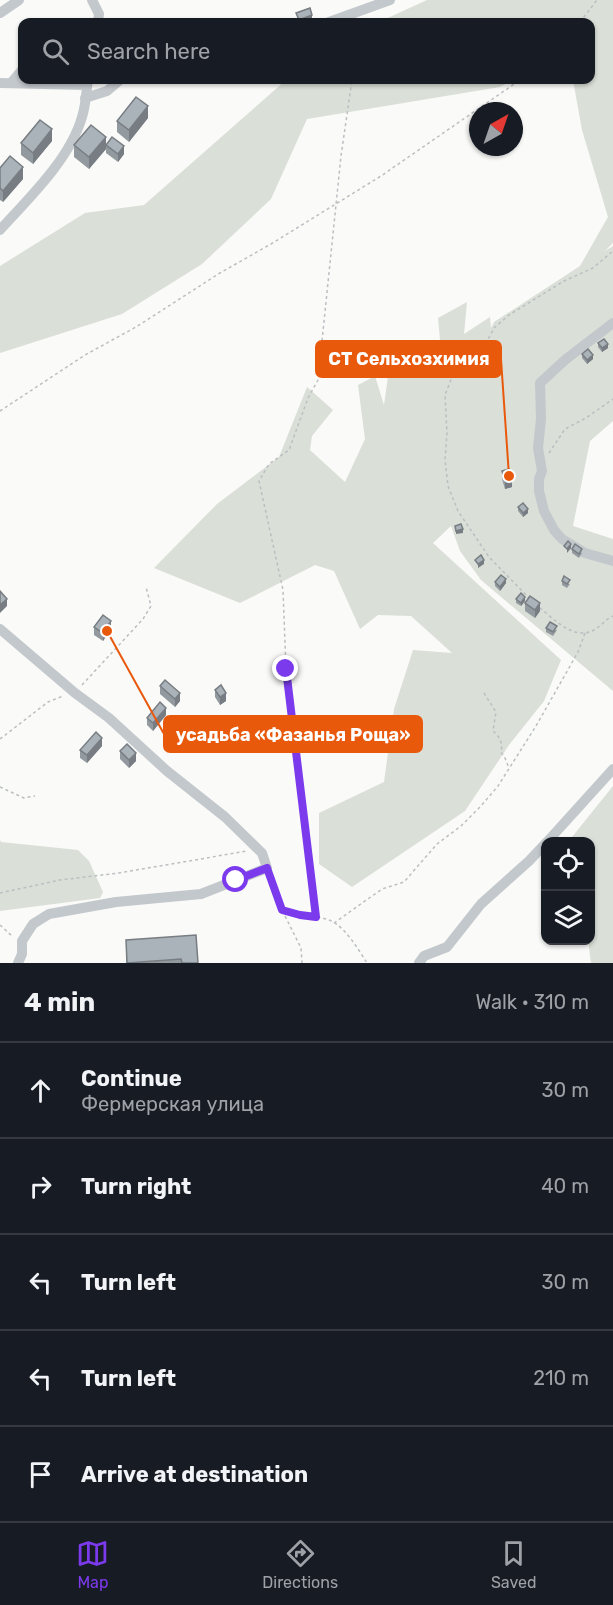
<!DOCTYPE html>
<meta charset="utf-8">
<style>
:root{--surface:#171b24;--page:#242831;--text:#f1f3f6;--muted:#9ea1a6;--line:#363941;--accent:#7c3aed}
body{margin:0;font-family:Rubik,sans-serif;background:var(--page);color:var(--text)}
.controls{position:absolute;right:18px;bottom:18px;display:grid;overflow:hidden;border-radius:12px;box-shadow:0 2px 4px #0004}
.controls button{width:54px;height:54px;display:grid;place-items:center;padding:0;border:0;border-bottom:2px solid var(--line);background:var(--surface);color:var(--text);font:30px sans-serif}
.compass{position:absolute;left:469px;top:102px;width:54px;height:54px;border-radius:50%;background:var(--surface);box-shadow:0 2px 4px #0004;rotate:40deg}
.stop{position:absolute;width:18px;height:18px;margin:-14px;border:4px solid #7c3aed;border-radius:50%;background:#fff}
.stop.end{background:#7c3aed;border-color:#fff;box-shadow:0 2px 6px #0008}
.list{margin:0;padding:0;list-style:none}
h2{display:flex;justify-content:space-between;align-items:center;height:78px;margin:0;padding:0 24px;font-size:26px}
h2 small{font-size:20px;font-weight:400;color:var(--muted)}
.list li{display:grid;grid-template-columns:39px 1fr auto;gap:18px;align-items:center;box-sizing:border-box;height:96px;padding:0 24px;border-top:2px solid var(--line)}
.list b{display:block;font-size:22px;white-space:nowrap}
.list p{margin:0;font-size:20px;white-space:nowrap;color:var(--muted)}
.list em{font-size:20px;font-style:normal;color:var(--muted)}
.icon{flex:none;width:33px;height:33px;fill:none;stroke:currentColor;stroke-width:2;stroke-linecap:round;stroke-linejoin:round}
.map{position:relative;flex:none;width:613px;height:963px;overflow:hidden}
.search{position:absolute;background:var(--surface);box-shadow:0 2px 4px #0004;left:18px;right:18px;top:18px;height:66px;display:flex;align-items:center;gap:15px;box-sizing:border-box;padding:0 21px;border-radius:12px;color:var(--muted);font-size:22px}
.sheet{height:558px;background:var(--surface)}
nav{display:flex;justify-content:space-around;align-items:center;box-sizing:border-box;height:84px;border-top:2px solid var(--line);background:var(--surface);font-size:16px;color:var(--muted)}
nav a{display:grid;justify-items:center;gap:3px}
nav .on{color:var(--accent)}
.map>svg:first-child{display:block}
</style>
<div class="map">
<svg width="613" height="963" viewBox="0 0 613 963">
<rect width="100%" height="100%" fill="#fafaf8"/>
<!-- green -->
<g fill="#dadfd7">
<path d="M 427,0 L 613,0 L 613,243 L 605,251 L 613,246 L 613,421 L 590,441 L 573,526 L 613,539 L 613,691 L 481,580 L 460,551 L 451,526 L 433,543 L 561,660 L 544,701 L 509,745 L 465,811 L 352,887 L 319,864 L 319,813 L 384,782 L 394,709 L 413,650 L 452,653 L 411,616 L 378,615 L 360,629 L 334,571 L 315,565 L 240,603 L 154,568 L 217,504 L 279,457 L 307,387 L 333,410 L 312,436 L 310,450 L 345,482 L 365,439 L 358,385 L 375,376 L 384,405 L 390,362 L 407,350 L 440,340 L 438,318 L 467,302 L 464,334 L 490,317 L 491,328 L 494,322 L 580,266 L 608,217 L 582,130 L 573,80 L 590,80 L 590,22 L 379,22 Z"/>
<path d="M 286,80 L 512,80 L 500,87 L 307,119 L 271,199 L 202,264 L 122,314 L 0,353 L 0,266 L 85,213 L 144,205 Z"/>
<path d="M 613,786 L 613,963 L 591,963 L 588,941 L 590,940 L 590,842 L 573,841 L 572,837 Z"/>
<path d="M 0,840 L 1,842 L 78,850 L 89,861 L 103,892 L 100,898 L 0,911 Z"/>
</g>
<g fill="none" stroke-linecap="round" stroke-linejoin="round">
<!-- path -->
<g stroke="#bbbfc2" stroke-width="1.5" stroke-dasharray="3 3" stroke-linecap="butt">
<path d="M 580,22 L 597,0"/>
<path d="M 0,411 L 85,355 L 136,327 L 220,273 L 271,244 L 381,176 L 520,80"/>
<path d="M 549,453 L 565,429 L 586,418 L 613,399"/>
<path d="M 530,599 L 489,557 L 458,511 L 448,486 L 445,460 L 447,433 L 445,395 L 454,372 L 482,351 L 494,328 L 509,315 L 564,281 L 593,268 L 613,251"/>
<path d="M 540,608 C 554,619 574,641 594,630 C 601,626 606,619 613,616"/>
<path d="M 82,685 L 143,619 L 151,606 L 146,587"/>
<path d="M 484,693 L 496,712 L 493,731 C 500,737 503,743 501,752 L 505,758 L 509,768"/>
<path d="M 0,739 L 48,702 L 63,696"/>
<path d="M 0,787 L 24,798 L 35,796"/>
<path d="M 270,877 L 282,910 L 301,948 L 302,963"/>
<path d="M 0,893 L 60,880 L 119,873 L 247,851"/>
<path d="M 282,910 C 298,915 315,915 329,920 C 345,926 358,949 367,963"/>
<path d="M 316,917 L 286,669 L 283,590 L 259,481 L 269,464 L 289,450 L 308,398 L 318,380 L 341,156 L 352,80"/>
<path d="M 334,923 L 382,889 L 404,882 L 437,844 L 461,826 L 481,806 L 498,786 L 536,726 L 578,652 L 585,633"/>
<path d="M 0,925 L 13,937"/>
</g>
<!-- minor -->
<g stroke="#c3c8cc" stroke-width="10">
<path d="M 92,0 L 99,14 L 98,22"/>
<path d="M 0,13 L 19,0"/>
<path d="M 329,22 L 390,0"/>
<path d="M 12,82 L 22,70"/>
<path d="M 0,83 L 87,85"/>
<path d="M 85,98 L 107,91 L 120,80"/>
<path d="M 0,230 C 29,198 70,159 82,117 C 86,105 86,92 88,80"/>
<path d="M 613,323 L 565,360 L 540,383 L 541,419 L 538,448 L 542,471 L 539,479 L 539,491 L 544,511 L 554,530 L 562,539 L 585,553 L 613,561"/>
<path d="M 0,629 L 75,693 L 109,718 L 167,771 L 225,817 L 262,853 L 267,868 L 201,894 L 116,902 L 49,914 L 33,924 L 22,941 L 22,954 L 18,963"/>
<path d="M 547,842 L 613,769"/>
<path d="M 419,963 L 424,956 L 447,947 L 481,904 L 529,861 L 546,843"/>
</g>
</g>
<!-- wall -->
<g fill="#929a9f">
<path d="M 148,118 L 129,142 L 117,132 L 117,121 Z"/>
<path d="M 52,141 L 33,164 L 21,155 L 21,143 Z"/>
<path d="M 74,145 L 106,149 L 89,169 L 74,157 Z"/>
<path d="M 106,145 L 124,154 L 118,162 L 106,153 Z"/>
<path d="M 0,168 L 23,179 L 3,202 L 0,200 Z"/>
<path d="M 598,343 L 608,348 L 602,352 L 598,347 Z"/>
<path d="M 582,354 L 593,359 L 587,364 L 582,358 Z"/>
<path d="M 502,471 L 512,487 L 505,489 L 502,479 Z"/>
<path d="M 518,507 L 528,513 L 523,517 L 518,511 Z"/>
<path d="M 572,549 L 582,553 L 579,558 L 572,553 Z"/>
<path d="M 562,581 L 570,584 L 567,588 L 562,585 Z"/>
<path d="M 495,582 L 506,583 L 500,591 L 495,586 Z"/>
<path d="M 516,599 L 525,601 L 521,606 L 516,603 Z"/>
<path d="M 525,603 L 540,611 L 535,618 L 525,611 Z"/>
<path d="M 94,627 L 111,629 L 103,641 L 94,635 Z"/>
<path d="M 546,628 L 557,630 L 553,636 L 546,632 Z"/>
<path d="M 160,686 L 180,701 L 175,707 L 160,694 Z"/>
<path d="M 215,690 L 226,701 L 220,705 L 215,697 Z"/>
<path d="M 166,715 L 153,731 L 147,725 L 147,718 Z"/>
<path d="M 224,722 L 243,735 L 238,741 L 224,730 Z"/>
<path d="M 102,746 L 87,763 L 80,758 L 80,750 Z"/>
<path d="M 120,751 L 136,761 L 129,768 L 120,759 Z"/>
<path d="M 126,940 L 198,963 L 126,963 Z"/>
</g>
<!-- shaded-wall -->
<g fill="#777d82">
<path d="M 312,15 L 312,22 L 299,22 L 299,20 Z"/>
<path d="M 148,106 L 148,118 L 129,142 L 129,130 Z"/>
<path d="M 52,129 L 52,141 L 33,164 L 33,153 Z"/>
<path d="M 106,137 L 106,149 L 89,169 L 89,157 Z"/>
<path d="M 124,146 L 124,154 L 118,162 L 118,154 Z"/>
<path d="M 23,167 L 23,179 L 3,202 L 3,191 Z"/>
<path d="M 608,344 L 608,348 L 602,352 L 602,348 Z"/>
<path d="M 593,355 L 593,359 L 587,364 L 587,360 Z"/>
<path d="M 512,479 L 512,487 L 505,489 L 505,481 Z"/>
<path d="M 528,509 L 528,513 L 523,517 L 523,513 Z"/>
<path d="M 463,529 L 463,533 L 456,534 L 456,531 Z"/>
<path d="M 571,544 L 571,548 L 567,553 L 567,549 Z"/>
<path d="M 484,560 L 484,564 L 478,568 L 478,564 Z"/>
<path d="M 506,579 L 506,583 L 500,591 L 500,587 Z"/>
<path d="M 525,597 L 525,601 L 521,606 L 521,603 Z"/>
<path d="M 7,599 L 7,606 L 0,613 L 0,605 Z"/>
<path d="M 540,603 L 540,611 L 535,618 L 535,610 Z"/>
<path d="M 111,621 L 111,629 L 103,641 L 103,633 Z"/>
<path d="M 180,693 L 180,701 L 175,707 L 175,699 Z"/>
<path d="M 226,693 L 226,701 L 220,705 L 220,697 Z"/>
<path d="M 166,708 L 166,715 L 153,731 L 153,723 Z"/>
<path d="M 243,727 L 243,735 L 238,741 L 238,734 Z"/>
<path d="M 102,738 L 102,746 L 87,763 L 87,755 Z"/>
<path d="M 136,753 L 136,761 L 129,768 L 129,760 Z"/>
</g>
<!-- building -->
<g fill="#aab3b9" stroke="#777d82" stroke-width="1.5">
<path d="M 310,8 L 312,15 L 299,20 L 296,13 Z"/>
<path d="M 136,97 L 148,106 L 129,130 L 117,121 Z"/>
<path d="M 40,120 L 52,129 L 33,153 L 21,143 Z"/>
<path d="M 91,125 L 106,137 L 89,157 L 74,145 Z"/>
<path d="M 112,137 L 124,146 L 118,154 L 106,145 Z"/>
<path d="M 10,156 L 23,167 L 3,191 L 0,188 L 0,168 Z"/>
<path d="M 604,339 L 608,344 L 602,348 L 598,343 Z"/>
<path d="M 588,349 L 593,355 L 587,360 L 582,354 Z"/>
<path d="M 509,469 L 512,479 L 505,481 L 502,471 Z"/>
<path d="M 523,503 L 528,509 L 523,513 L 518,507 Z"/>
<path d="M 461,524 L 463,529 L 456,531 L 455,526 Z"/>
<path d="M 568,541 L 571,544 L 567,549 L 564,546 Z"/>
<path d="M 575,544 L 582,549 L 579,554 L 572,549 Z"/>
<path d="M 481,555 L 484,560 L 478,564 L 475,560 Z"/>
<path d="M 501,575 L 506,579 L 500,587 L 495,582 Z"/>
<path d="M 564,576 L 570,580 L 567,584 L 562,581 Z"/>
<path d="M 0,591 L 7,599 L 0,605 Z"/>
<path d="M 521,593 L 525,597 L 521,603 L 516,599 Z"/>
<path d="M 530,596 L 540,603 L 535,610 L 525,603 Z"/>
<path d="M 103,615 L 111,621 L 103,633 L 94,627 Z"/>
<path d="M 550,622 L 557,626 L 553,632 L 546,628 Z"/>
<path d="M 165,680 L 180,693 L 175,699 L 160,686 Z"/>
<path d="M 221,685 L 226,693 L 220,697 L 215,690 Z"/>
<path d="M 160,702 L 166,708 L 153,723 L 147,718 Z"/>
<path d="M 229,716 L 243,727 L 238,734 L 224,722 Z"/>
<path d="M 96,732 L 102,738 L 87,755 L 80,750 Z"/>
<path d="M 127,744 L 136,753 L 129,760 L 120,751 Z"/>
<path d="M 196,935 L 198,963 L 182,963 L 181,959 L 127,963 L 126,940 Z"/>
</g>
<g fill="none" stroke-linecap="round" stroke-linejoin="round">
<!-- route -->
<path stroke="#7c3aed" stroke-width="8" d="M 236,880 L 267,868 L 282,910 L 300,915 L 316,917 L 286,669"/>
</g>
<!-- callouts -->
<path fill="none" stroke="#e8590c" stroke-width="2" d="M509 476L501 359M107 631L164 734"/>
<g fill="#e8590c" stroke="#fff" stroke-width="2">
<circle cx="509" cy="476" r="6"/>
<circle cx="107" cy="631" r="6"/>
</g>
<g fill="#e8590c" stroke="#e8590c" stroke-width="2">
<rect x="316" y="341" width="185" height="36" rx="6"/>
<rect x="164" y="716" width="258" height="36" rx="6"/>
</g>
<g font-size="18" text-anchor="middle" font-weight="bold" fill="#fff">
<text x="409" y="365">СТ Сельхозхимия</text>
<text x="293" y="741">усадьба «Фазанья Роща»</text>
</g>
</svg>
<div class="controls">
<button><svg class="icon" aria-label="locate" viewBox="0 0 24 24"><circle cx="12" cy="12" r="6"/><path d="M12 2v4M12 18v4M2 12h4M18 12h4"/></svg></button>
<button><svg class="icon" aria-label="layers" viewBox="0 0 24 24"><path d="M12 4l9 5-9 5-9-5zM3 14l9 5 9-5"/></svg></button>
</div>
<svg class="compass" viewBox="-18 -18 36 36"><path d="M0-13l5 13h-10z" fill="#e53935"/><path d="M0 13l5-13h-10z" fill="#9ea1a6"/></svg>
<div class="stop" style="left:236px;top:880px"></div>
<div class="stop end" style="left:286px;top:669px"></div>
<div class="search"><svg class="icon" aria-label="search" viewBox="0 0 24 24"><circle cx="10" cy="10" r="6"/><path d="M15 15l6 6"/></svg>Search here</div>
</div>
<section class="sheet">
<h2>4 min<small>Walk · 310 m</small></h2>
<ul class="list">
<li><svg class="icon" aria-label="ahead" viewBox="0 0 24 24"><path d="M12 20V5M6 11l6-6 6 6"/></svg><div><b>Continue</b><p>Фермерская улица</p></div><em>30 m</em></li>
<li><svg class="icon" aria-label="right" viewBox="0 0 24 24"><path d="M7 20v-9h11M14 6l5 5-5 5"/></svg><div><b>Turn right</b></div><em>40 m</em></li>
<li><svg class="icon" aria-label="left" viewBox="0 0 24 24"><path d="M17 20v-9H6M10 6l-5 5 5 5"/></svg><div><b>Turn left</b></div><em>30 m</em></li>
<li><svg class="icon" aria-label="left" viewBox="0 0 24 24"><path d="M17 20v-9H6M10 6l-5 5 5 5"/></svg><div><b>Turn left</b></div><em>210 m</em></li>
<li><svg class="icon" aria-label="arrive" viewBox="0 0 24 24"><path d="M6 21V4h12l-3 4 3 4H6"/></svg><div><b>Arrive at destination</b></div></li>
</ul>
</section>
<nav>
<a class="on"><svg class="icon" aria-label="map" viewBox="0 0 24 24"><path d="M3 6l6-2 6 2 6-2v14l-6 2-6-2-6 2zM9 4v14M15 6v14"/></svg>Map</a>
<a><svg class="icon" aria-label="directions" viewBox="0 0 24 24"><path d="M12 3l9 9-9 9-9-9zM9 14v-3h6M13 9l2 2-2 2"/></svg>Directions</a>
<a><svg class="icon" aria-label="saved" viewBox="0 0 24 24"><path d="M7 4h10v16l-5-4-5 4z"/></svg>Saved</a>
</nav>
